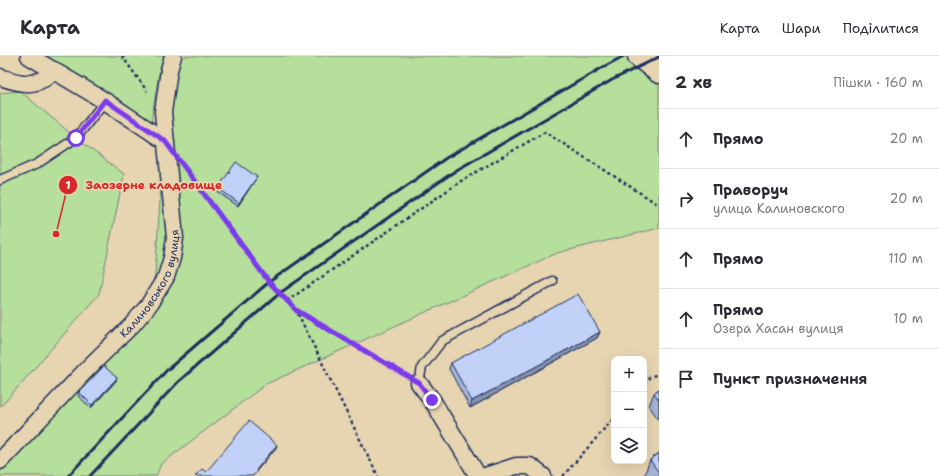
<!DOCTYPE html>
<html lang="uk">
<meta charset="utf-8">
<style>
:root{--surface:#fff;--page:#f7f7f7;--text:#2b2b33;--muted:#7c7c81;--line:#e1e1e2}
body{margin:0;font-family:"Shantell Sans",sans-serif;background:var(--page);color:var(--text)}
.controls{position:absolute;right:12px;bottom:12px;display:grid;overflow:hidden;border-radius:8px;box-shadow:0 4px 16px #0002}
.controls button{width:36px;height:36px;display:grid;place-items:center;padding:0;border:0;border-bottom:1px solid var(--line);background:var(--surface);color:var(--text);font:20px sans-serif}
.stop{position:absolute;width:12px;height:12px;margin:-9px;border:3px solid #7c3aed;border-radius:50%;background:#fff}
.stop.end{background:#7c3aed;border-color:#fff;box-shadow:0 1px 4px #0008}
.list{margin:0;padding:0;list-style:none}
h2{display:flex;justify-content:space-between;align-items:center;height:52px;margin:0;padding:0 16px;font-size:17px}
h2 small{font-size:13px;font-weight:400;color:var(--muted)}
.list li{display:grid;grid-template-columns:26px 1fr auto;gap:12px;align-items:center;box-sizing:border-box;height:60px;padding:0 16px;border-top:1px solid var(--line)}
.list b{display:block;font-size:15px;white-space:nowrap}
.list p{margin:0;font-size:13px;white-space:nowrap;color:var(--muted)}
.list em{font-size:13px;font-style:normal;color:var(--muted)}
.icon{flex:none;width:22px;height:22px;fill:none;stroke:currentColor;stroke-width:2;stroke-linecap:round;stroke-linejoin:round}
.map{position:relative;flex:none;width:659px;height:420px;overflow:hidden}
header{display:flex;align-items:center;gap:24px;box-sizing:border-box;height:56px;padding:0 20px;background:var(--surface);border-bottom:1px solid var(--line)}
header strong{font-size:19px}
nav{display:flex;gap:22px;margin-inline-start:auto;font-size:14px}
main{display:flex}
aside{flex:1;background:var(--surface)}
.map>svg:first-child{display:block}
</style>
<header>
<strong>Карта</strong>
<nav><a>Карта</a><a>Шари</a><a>Поділитися</a></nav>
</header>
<main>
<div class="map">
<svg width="659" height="420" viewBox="0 0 659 420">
<rect width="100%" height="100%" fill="#e7d4b1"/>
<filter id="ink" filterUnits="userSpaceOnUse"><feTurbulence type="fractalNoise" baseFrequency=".025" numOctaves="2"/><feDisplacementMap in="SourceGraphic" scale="8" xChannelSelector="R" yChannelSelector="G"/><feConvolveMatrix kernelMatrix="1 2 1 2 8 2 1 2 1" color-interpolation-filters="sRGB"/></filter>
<g filter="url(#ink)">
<!-- green -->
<g fill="#b6df9b" stroke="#68877c">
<path d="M 25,0 L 164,0 L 160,12 L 148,84 L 94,35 Z"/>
<path d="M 182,0 L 626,0 L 659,27 L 659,172 L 557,197 L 266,328 L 161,408 L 156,420 L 0,420 L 0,407 L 135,269 L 152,233 L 155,220 L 163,100 L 177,15 Z"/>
<path d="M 20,35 L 76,82 L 124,118 L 99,238 L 5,346 L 0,350 L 0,37 Z"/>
</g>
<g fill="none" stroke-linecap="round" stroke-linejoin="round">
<!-- lane casing -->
<g stroke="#1b2f5e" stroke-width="11">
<g id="lane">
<path d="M 0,124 L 37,108 L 76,82 L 105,45"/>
<path d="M 419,327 L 422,311 L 442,285 L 552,225"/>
</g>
</g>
<!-- street casing -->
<g stroke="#1b2f5e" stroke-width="19">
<g id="street">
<path d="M 29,0 L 105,45 L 165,85"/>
<path d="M 0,21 C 13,25 28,31 41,24 C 46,22 50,18 54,14"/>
<path d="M 419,327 L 432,344 L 478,420"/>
<path id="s1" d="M 0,405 L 89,311 L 132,269 L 148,250 L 166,221 L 172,202 L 175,182 L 163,56 L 169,14 L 173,0"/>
<path d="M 485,420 L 516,410 L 530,410 L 543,420"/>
</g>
</g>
<!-- primary casing -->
<g stroke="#1b2f5e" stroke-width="25">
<path id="primary" d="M 639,0 L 659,16"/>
</g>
<!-- path -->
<g stroke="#1b2f5e" stroke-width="2.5" stroke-dasharray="3 3" stroke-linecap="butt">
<path d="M 122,0 L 147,35"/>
<path d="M 188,116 L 269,226 L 296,254 L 378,420"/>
<path d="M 287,245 L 461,125 L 545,76 L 659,149"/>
<path d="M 296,255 L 404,318"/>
<path d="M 644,328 L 649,322 L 659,317"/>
<path d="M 563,420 L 614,362"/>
</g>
<!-- lane -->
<use href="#lane" stroke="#e7d4b1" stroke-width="8"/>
<!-- street -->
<use href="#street" stroke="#e7d4b1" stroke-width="16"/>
<!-- primary -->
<use href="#primary" stroke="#e7d4b1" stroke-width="22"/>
<!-- rail -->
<g stroke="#1b2f5e" stroke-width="3">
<path d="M 68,420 L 167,314 L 269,226 L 446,102 L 605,10 L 624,0"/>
<path d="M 90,420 L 178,326 L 280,237 L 455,115 L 612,24 L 659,1"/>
</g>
</g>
<!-- wall -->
<g fill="#a6b4d4" stroke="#1b2f5e">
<path d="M 255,124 L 238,150 L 216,135 L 218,132 Z"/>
<path d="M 600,276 L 597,282 L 470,352 L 449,313 L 451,307 Z"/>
<path d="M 117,322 L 116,325 L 91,352 L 78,340 L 79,336 Z"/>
<path d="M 659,333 L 659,364 L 649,350 L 654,337 Z"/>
<path d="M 659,397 L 659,420 L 646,420 L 645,417 L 650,404 Z"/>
</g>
<!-- shaded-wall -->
<g fill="#8792ad" stroke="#1b2f5e">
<path d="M 257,121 L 255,124 L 238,150 L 239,147 Z"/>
<path d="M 600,276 L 597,282 L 470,352 L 472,345 Z"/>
<path d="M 117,322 L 116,325 L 91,352 L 92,349 Z"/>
<path d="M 277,389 L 276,392 L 254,418 L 256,414 Z"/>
</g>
<!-- building -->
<g fill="#c1d1f7" stroke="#1b2f5e">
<path d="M 236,106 L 257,121 L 239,147 L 218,132 Z"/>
<path d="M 578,238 L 600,276 L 472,345 L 451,307 Z"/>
<path d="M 104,310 L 117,322 L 92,349 L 79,336 Z"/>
<path d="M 659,333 L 659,344 L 654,337 Z"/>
<path d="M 249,365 L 277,389 L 256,414 L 257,415 L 253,420 L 195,420 L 202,413 L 206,416 Z"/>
<path d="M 659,397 L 659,417 L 650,404 Z"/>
</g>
</g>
<g fill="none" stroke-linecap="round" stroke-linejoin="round" filter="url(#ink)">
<!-- route -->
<path stroke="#7c3aed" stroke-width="5" d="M 76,82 L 105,44 L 165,85 L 269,226 L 296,254 L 419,327 L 432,344"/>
</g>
<g text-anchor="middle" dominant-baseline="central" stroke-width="4" stroke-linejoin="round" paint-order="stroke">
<!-- street labels -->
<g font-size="11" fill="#1b2f5e" stroke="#e7d4b1">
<text stroke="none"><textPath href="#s1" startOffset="236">Калиновського вулиця</textPath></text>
</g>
</g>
<!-- callouts -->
<path fill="none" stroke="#d62828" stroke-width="1.5" d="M56 178L68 129"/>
<g fill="#d62828" stroke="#e7d4b1" stroke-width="1.5">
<circle cx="56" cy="178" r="4"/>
<circle cx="68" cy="129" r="10"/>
</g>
<g font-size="12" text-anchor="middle" font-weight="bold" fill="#fff">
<text x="68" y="133">1</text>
</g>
<g font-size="12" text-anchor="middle" font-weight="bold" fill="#d62828" stroke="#e7d4b1" stroke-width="4" stroke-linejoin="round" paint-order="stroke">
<text x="154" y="133">Заозерне кладовище</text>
</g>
</svg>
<div class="controls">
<button>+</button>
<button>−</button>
<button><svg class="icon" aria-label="layers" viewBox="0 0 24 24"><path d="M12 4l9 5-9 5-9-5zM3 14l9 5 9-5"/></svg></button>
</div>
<div class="stop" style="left:76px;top:82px"></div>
<div class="stop end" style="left:432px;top:344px"></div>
</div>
<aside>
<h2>2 хв<small>Пішки · 160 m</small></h2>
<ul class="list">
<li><svg class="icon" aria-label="ahead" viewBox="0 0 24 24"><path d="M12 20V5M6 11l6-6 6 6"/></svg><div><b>Прямо</b></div><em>20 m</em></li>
<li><svg class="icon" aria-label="right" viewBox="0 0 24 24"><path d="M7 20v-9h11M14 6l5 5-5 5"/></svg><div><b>Праворуч</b><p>улица Калиновского</p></div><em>20 m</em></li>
<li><svg class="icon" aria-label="ahead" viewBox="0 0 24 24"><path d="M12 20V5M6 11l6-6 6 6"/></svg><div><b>Прямо</b></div><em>110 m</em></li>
<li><svg class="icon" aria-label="ahead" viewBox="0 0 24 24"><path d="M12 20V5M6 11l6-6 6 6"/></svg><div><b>Прямо</b><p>Озера Хасан вулиця</p></div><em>10 m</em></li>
<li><svg class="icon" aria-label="arrive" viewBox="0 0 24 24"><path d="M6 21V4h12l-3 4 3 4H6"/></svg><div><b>Пункт призначення</b></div></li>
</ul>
</aside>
</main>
